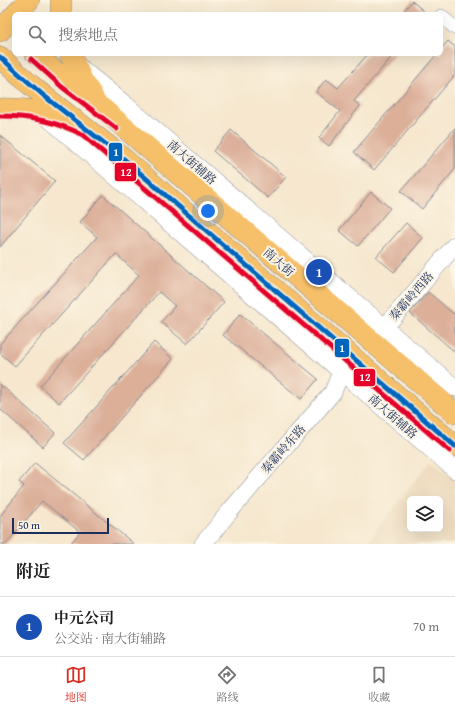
<!DOCTYPE html>
<html lang="zh">
<meta charset="utf-8">
<style>
:root{--surface:#fff;--page:#f6f6f6;--text:#222;--muted:#767676;--line:#e0e0e0;--accent:#d93025}
body{margin:0;font-family:"Gentium Book Plus","Noto Serif SC",serif;background:var(--page);color:var(--text)}
.controls{position:absolute;right:12px;bottom:12px;display:grid;overflow:hidden;border-radius:6px;box-shadow:0 4px 16px #0002}
.controls button{width:36px;height:36px;display:grid;place-items:center;padding:0;border:0;border-bottom:1px solid var(--line);background:var(--surface);color:var(--text);font:20px sans-serif}
.scale{position:absolute;left:12px;bottom:10px;width:97px;box-sizing:border-box;padding-left:4px;border:2px solid #1b2f5e;border-top:0;font-size:11px;line-height:14px;white-space:nowrap;color:#1b2f5e;-webkit-text-stroke:3px #fcf5e5;paint-order:stroke}
.you{position:absolute;left:208px;top:211px;width:14px;height:14px;margin:-10px;border:3px solid #fff;border-radius:50%;background:#1a73e8;box-shadow:0 0 0 6px #1a73e833}
.badge{display:grid;place-items:center;width:26px;height:26px;border-radius:50%;background:var(--accent);color:#fff;font-size:13px;font-weight:700}
.pin{position:absolute;translate:-50% -50%;border:2px solid #fff;box-shadow:0 1px 4px #0006}
.list{margin:0;padding:0;list-style:none}
h2{display:flex;justify-content:space-between;align-items:center;height:52px;margin:0;padding:0 16px;font-size:17px}
h2 small{font-size:13px;font-weight:400;color:var(--muted)}
.list li{display:grid;grid-template-columns:26px 1fr auto;gap:12px;align-items:center;box-sizing:border-box;height:60px;padding:0 16px;border-top:1px solid var(--line)}
.list b{display:block;font-size:15px;white-space:nowrap}
.list p{margin:0;font-size:13px;white-space:nowrap;color:var(--muted)}
.list em{font-size:13px;font-style:normal;color:var(--muted)}
.icon{flex:none;width:22px;height:22px;fill:none;stroke:currentColor;stroke-width:2;stroke-linecap:round;stroke-linejoin:round}
.map{position:relative;flex:none;width:455px;height:544px;overflow:hidden}
.search{position:absolute;background:var(--surface);box-shadow:0 4px 16px #0002;left:12px;right:12px;top:12px;height:44px;display:flex;align-items:center;gap:10px;box-sizing:border-box;padding:0 14px;border-radius:6px;color:var(--muted);font-size:15px}
.sheet{height:112px;background:var(--surface)}
nav{display:flex;justify-content:space-around;align-items:center;box-sizing:border-box;height:56px;border-top:1px solid var(--line);background:var(--surface);font-size:11px;color:var(--muted)}
nav a{display:grid;justify-items:center;gap:2px}
nav .on{color:var(--accent)}
.map>svg:first-child{display:block}
</style>
<div class="map">
<svg width="455" height="544" viewBox="0 0 455 544">
<rect width="100%" height="100%" fill="#fcf5e5"/>
<filter id="ink" filterUnits="userSpaceOnUse"><feTurbulence type="fractalNoise" baseFrequency=".025" numOctaves="2"/><feDisplacementMap in="SourceGraphic" scale="8" xChannelSelector="R" yChannelSelector="G"/><feConvolveMatrix kernelMatrix="1 2 1 2 8 2 1 2 1" color-interpolation-filters="sRGB"/></filter>
<filter id="wash" filterUnits="userSpaceOnUse"><feTurbulence type="fractalNoise" baseFrequency=".012" numOctaves="4" result="noise"/><feDisplacementMap in="SourceGraphic" scale="16" xChannelSelector="R" yChannelSelector="G"/><feGaussianBlur stdDeviation="0.9" result="paint"/><feColorMatrix in="noise" values="0 0 0 0 0 0 0 0 0 0 0 0 0 0 0 0 0 1.4 0 .05"/><feComposite in="paint" operator="in"/></filter>
<g filter="url(#wash)">
<rect width="100%" height="100%" fill="#f6e7ce"/>
<!-- built -->
<path fill="#ecd8ba" fill-rule="evenodd" d="M 431,460 L 455,480 L 455,544 L 366,544 ZM 410,499 L 440,499 L 440,529 L 410,529 Z"/>
<g id="blocks">
<!-- building -->
<g fill="#dcaf99">
<path d="M 412,1 L 427,14 L 401,14 Z"/>
<path d="M 448,41 L 455,47 L 455,75 L 374,170 L 354,152 L 437,54 L 441,54 L 441,49 Z"/>
<path d="M 368,54 L 394,54 L 354,101 L 360,106 L 329,146 L 319,138 L 340,111 L 316,92 L 326,79 L 338,88 Z"/>
<path d="M 455,128 L 455,169 L 422,209 L 401,191 Z"/>
<path d="M 231,130 L 286,177 L 268,198 L 213,151 Z"/>
<path d="M 0,135 L 55,181 L 0,247 Z"/>
<path d="M 371,192 L 390,208 L 358,246 L 339,230 Z"/>
<path d="M 103,195 L 224,302 L 187,344 L 161,322 L 175,306 L 159,292 L 59,403 L 40,386 L 139,275 L 116,254 L 15,366 L 0,353 L 0,344 L 97,237 L 80,222 Z"/>
<path d="M 406,223 L 423,238 L 394,272 L 376,257 Z"/>
<path d="M 428,292 L 455,315 L 455,352 L 410,313 Z"/>
<path d="M 240,314 L 318,379 L 301,399 L 223,335 Z"/>
<path d="M 154,342 L 173,359 L 84,460 L 64,443 Z"/>
<path d="M 0,384 L 55,433 L 43,447 L 0,409 Z"/>
<path d="M 35,463 L 134,544 L 70,544 L 80,532 L 42,501 L 6,544 L 0,544 L 0,516 L 24,486 L 19,482 Z"/>
</g>
</g>
</g>
<g filter="url(#ink)">
<use href="#blocks" fill-opacity="0" stroke="#888b96" stroke-width="1"/>
<g fill="none" stroke-linecap="round" stroke-linejoin="round">
<!-- minor casing -->
<g stroke="#888b96" stroke-width="14">
<path id="minor" d="M 441,16 L 455,28"/>
</g>
<!-- tertiary casing -->
<g stroke="#888b96" stroke-width="18">
<g id="tertiary">
<path d="M 77,65 L 126,105 L 455,388"/>
<path d="M 41,112 L 455,470"/>
<path d="M 373,331 L 383,327 L 392,319 L 455,245"/>
<path d="M 203,544 L 230,511 L 333,392 L 340,374 L 340,360"/>
</g>
</g>
<!-- primary casing -->
<g stroke="#888b96" stroke-width="22">
<g id="primary">
<path d="M 16,14 L 29,0"/>
<path d="M 61,14 L 61,0"/>
<path d="M 0,31 L 14,16"/>
<path d="M 36,54 L 66,81 L 103,109 L 455,413"/>
<path d="M 70,54 L 82,80 L 93,97"/>
<path d="M 0,57 C 36,93 79,122 118,154 L 455,446"/>
<path d="M 0,109 C 24,108 44,112 67,118"/>
</g>
</g>
<!-- minor -->
<use href="#minor" stroke="#fff" stroke-width="13"/>
<!-- tertiary -->
<use href="#tertiary" stroke="#fff" stroke-width="17"/>
<!-- primary -->
<use href="#primary" stroke="#f6c06b" stroke-width="21"/>
<!-- bus-1 casing -->
<g stroke="#fcf5e5" stroke-width="8">
<path id="bus-1" d="M 0,57 L 43,95 L 118,154 L 455,446"/>
</g>
<!-- bus-2 casing -->
<g stroke="#fcf5e5" stroke-width="8">
<g id="bus-2">
<path d="M 31,59 L 62,87 L 117,129"/>
<path d="M 0,116 C 30,116 56,121 83,135 L 450,451"/>
</g>
</g>
<!-- bus-1 -->
<use href="#bus-1" stroke="#0065bd" stroke-width="5"/>
<!-- bus-2 -->
<use href="#bus-2" stroke="#e4002b" stroke-width="5"/>
</g>
</g>
<g text-anchor="middle" dominant-baseline="central" stroke-width="4" stroke-linejoin="round" paint-order="stroke">
<!-- street labels -->
<g font-size="12" fill="#1b2f5e" stroke="#fcf5e5">
<text transform="translate(192 162) rotate(41)">南大街辅路</text>
<text transform="translate(279 262) rotate(41)">南大街</text>
<text transform="translate(411 296) rotate(-49)">秦霸岭西路</text>
<text transform="translate(393 416) rotate(41)">南大街辅路</text>
<text transform="translate(283 449) rotate(-49)">秦霸岭东路</text>
</g>
</g>
<g stroke="#fcf5e5" stroke-width="1.5">
<rect x="108" y="142" width="15" height="20" rx="4" fill="#0065bd"/>
<rect x="114" y="162" width="23" height="20" rx="4" fill="#e4002b"/>
<rect x="334" y="338" width="16" height="20" rx="4" fill="#0065bd"/>
<rect x="353" y="368" width="23" height="19" rx="4" fill="#e4002b"/>
</g>
<g font-size="11" text-anchor="middle" font-weight="bold" fill="#fff">
<text x="116" y="156">1</text>
<text x="126" y="176">12</text>
<text x="342" y="352">1</text>
<text x="365" y="381">12</text>
</g>
</svg>
<div class="controls">
<button><svg class="icon" aria-label="layers" viewBox="0 0 24 24"><path d="M12 4l9 5-9 5-9-5zM3 14l9 5 9-5"/></svg></button>
</div>
<div class="scale">50 m</div>
<div class="you"></div>
<div class="pin badge" style="left:319px;top:272px;background:#1a4fb4">1</div>
<div class="search"><svg class="icon" aria-label="search" viewBox="0 0 24 24"><circle cx="10" cy="10" r="6"/><path d="M15 15l6 6"/></svg>搜索地点</div>
</div>
<section class="sheet">
<h2>附近<small></small></h2>
<ul class="list">
<li><span class="badge" style="background:#1a4fb4">1</span><div><b>中元公司</b><p>公交站 · 南大街辅路</p></div><em>70 m</em></li>
</ul>
</section>
<nav>
<a class="on"><svg class="icon" aria-label="map" viewBox="0 0 24 24"><path d="M3 6l6-2 6 2 6-2v14l-6 2-6-2-6 2zM9 4v14M15 6v14"/></svg>地图</a>
<a><svg class="icon" aria-label="directions" viewBox="0 0 24 24"><path d="M12 3l9 9-9 9-9-9zM9 14v-3h6M13 9l2 2-2 2"/></svg>路线</a>
<a><svg class="icon" aria-label="saved" viewBox="0 0 24 24"><path d="M7 4h10v16l-5-4-5 4z"/></svg>收藏</a>
</nav>
